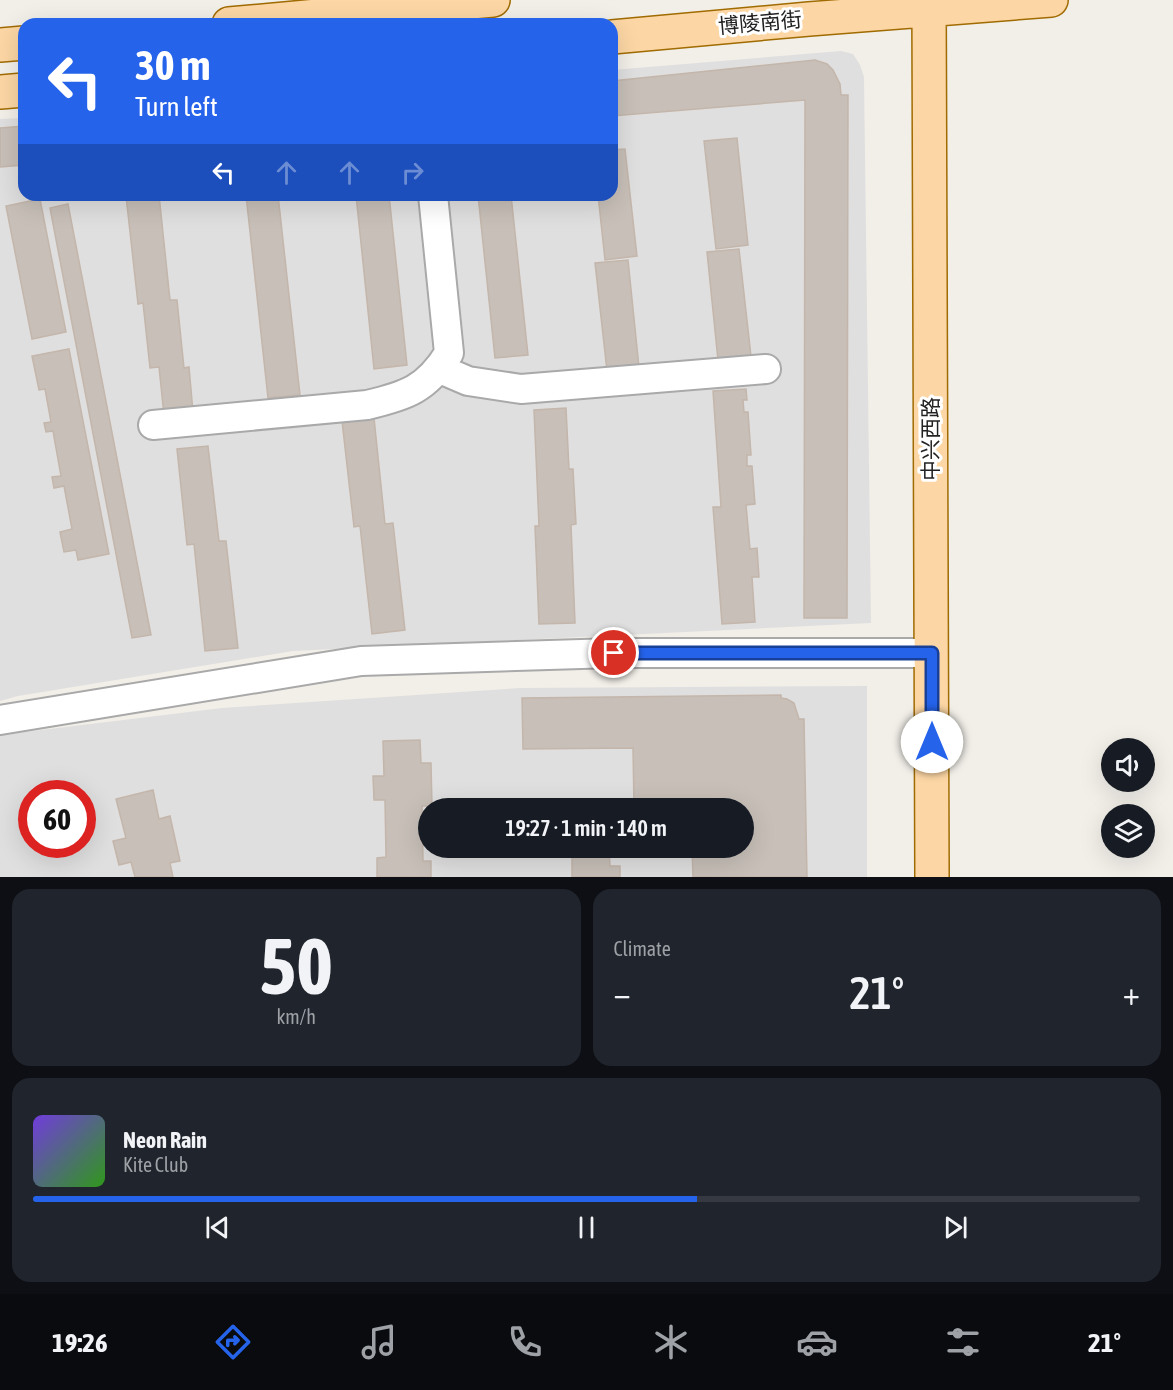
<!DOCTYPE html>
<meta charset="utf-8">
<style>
body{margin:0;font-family:"Asap Condensed","Noto Sans SC",sans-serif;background:#20242c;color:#f1f3f6;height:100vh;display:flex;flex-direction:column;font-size:22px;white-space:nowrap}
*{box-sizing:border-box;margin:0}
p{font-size:20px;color:#9ea1a6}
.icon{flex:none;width:33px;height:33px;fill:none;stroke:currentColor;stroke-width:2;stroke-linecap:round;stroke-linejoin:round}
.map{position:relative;height:877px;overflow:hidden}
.side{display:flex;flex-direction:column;gap:12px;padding:12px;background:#0d0f14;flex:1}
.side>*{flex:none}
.hud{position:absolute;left:18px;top:18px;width:600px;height:183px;border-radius:18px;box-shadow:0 6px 24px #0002;background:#2563eb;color:#fff;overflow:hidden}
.buttons{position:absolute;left:1101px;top:738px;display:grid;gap:12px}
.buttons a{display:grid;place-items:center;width:54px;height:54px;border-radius:50%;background:#171b24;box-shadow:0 6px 24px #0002;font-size:30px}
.speed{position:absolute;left:18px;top:780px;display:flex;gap:12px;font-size:30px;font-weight:700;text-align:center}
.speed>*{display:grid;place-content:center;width:78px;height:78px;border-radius:50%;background:#171b24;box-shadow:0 6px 24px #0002;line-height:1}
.speed .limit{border:9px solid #d22;background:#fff;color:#111}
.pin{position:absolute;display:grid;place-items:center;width:51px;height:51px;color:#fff;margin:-26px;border:3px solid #fff;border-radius:50%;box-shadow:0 2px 6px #0007}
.me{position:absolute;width:66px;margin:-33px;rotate:0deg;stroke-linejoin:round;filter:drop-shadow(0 0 4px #0008)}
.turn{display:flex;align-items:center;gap:21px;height:126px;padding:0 18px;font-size:27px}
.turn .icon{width:78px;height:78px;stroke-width:2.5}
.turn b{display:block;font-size:42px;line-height:51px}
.lanes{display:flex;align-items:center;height:57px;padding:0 18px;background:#0003;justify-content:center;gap:30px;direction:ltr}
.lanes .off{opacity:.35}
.big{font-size:45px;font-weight:600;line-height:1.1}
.side .tile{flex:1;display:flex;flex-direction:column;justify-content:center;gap:9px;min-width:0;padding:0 21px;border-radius:18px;background:#20242c}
.side .dial{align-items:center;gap:0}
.dial b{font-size:78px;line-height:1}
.song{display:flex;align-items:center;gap:18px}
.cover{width:72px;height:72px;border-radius:9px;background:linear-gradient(135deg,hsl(260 70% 55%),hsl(110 70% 35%))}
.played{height:6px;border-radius:3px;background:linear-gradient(90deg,#2563eb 60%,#363941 60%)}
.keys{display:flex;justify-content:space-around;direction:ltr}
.heat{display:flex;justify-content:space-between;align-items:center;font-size:33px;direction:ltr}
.side .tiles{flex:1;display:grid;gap:12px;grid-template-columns:1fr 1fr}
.tile:last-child{grid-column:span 2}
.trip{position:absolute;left:418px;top:798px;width:336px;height:60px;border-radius:30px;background:#171b24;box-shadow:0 6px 24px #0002;font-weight:600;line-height:60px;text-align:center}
.tabs{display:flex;height:96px;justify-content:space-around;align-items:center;background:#090b0e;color:#9ea1a6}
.tabs .icon{width:42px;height:42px}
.tabs .active{color:#2563eb}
.tabs b{font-size:27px;color:#f1f3f6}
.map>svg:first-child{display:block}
.residential{fill:#e0dfdf;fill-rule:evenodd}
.building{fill:#c7bfb8;stroke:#c4b6ab;stroke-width:1.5}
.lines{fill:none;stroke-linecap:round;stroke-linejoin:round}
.minor-casing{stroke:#a9a9a9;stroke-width:32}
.major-casing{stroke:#a06b00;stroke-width:36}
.minor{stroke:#fff;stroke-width:28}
.major{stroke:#fcd6a4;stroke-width:33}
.route-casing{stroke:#184099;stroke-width:15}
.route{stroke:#2563eb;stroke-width:10}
.labels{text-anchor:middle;stroke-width:6;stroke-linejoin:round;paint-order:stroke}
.street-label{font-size:21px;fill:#222;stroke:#fff}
</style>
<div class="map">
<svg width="1173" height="877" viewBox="0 0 1173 877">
<rect width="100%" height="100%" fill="#f2efe9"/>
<path class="residential" d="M 841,51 L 853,54 L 860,65 L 864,77 L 871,623 L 293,651 L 18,696 L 0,701 L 0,119 L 24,118 L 24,195 L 612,195 L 612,70 Z
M 867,686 L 867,877 L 0,877 L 0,735 L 222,708 L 520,688 ZM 32,794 L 82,794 L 82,844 L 32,844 ZM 429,808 L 744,808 L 744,848 L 429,848 Z"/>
<path class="building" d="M 815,60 L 827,64 L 833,70 L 840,84 L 841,95 L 848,95 L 847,618 L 804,618 L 805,100 L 612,116 L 612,81 Z
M 24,126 L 24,165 L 0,167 L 0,128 Z
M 737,138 L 748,245 L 716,249 L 704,141 Z
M 625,149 L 637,256 L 605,260 L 598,195 L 612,195 L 612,150 Z
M 159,195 L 170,300 L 177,300 L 184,368 L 189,367 L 193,412 L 164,415 L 159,367 L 150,368 L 143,303 L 138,304 L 126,196 Z
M 246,195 L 278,195 L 300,395 L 268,398 Z
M 356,195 L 389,195 L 407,365 L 374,369 Z
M 478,195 L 511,195 L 528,355 L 495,358 Z
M 40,199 L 66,332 L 32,339 L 6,206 Z
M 68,204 L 151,635 L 132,638 L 50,208 Z
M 739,249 L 751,356 L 718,360 L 707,252 Z
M 628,260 L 639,367 L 607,371 L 595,263 Z
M 69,349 L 109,554 L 78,560 L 76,550 L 64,552 L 60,532 L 72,529 L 64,486 L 54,488 L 52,477 L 61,476 L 53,431 L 46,432 L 44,423 L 51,422 L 45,389 L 39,390 L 32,356 Z
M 746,389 L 747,400 L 743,400 L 744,412 L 748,412 L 751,455 L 747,455 L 747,466 L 752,466 L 755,504 L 746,505 L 750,549 L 757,548 L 759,577 L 752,577 L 755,622 L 722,624 L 713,507 L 721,507 L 713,391 Z
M 566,408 L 569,469 L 573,469 L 576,524 L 571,525 L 575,623 L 539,624 L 535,526 L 539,526 L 534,410 Z
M 374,418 L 385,524 L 393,523 L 405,630 L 372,634 L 360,526 L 354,527 L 342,421 Z
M 208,446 L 219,541 L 226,541 L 238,648 L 205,651 L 194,544 L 187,545 L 177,449 Z
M 781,695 L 781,698 L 787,699 L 794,703 L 799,719 L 804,719 L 807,877 L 693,877 L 692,848 L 744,848 L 744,808 L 634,808 L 633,748 L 523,749 L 522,698 Z
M 420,740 L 421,763 L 431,763 L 432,806 L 422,806 L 423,861 L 431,861 L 431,877 L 377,877 L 377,858 L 386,857 L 385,800 L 374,800 L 373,776 L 384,776 L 383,741 Z
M 153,790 L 159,819 L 170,816 L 180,861 L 170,863 L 173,877 L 135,877 L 131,862 L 119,865 L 113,841 L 126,838 L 116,799 Z
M 572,848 L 609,848 L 610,866 L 620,866 L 620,877 L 572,877 Z"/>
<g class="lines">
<defs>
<path id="minor" d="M 440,369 L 468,381 L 521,389 L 766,369
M 153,425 L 367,405 C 406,396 427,389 449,353 L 433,195
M 0,720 L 361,661 L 614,653 L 931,653"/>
<path id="major" d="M 929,0 L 932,877
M 229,24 L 493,0
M 612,37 L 809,19 L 1051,0
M 0,45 L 24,43
M 0,92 L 24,90"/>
</defs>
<use href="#minor" class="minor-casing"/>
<use href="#major" class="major-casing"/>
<use href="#minor" class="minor"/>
<use href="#major" class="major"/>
</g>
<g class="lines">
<defs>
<path id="route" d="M 614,653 L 932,653 L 932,742"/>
</defs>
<use href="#route" class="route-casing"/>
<use href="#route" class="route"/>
</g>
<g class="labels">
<g class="street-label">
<text transform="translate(760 23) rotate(-5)" y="7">博陵南街</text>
<text transform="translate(931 439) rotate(-90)" y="7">中兴西路</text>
</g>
</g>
</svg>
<div class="buttons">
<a><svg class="icon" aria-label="sound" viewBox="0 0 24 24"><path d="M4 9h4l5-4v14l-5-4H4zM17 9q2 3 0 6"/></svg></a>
<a><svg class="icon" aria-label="layers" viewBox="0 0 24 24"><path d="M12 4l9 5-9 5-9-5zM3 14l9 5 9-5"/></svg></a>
</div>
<div class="speed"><div class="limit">60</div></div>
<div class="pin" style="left:614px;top:653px;background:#d93025"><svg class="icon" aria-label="arrive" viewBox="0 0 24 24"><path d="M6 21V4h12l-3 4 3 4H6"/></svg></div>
<svg class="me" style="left:932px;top:742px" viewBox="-20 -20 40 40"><circle r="19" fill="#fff"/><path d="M0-13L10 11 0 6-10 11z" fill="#2563eb"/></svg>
<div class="trip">19:27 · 1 min · 140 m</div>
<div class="hud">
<div class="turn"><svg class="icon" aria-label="left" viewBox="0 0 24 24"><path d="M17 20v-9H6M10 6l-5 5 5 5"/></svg><div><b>30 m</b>Turn left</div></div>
<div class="lanes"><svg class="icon" aria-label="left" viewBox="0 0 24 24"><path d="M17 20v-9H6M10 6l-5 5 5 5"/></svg><svg class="icon off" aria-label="ahead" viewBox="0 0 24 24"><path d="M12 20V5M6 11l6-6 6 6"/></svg><svg class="icon off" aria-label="ahead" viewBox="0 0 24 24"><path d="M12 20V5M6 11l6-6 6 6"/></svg><svg class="icon off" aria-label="right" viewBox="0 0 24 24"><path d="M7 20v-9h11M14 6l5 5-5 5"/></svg></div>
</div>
</div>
<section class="side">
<div class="tiles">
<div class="tile dial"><b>50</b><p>km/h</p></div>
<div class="tile"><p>Climate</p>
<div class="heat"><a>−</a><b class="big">21°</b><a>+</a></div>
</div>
<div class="tile">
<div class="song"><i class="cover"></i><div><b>Neon Rain</b><p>Kite Club</p></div></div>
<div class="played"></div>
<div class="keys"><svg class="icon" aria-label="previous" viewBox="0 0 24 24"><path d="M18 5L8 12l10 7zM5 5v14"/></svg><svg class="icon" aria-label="pause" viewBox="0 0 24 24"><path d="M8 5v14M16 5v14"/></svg><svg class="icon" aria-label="next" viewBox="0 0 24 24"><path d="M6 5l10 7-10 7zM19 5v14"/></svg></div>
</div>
</div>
</section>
<nav class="tabs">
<b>19:26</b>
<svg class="icon active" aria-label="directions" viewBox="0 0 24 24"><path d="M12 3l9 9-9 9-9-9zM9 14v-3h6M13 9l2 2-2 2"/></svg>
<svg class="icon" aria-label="music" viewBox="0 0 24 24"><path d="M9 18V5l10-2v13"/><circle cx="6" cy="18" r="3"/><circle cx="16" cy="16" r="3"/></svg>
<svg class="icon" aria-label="phone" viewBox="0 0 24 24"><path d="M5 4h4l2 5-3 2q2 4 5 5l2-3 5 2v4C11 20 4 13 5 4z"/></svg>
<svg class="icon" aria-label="climate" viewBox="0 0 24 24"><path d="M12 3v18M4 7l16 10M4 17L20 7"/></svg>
<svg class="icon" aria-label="car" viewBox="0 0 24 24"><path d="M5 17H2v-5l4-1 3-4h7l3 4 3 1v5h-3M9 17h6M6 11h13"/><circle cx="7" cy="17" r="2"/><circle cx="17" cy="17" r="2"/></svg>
<svg class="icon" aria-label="filters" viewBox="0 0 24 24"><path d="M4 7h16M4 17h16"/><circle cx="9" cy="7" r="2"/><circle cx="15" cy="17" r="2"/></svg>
<b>21°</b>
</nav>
